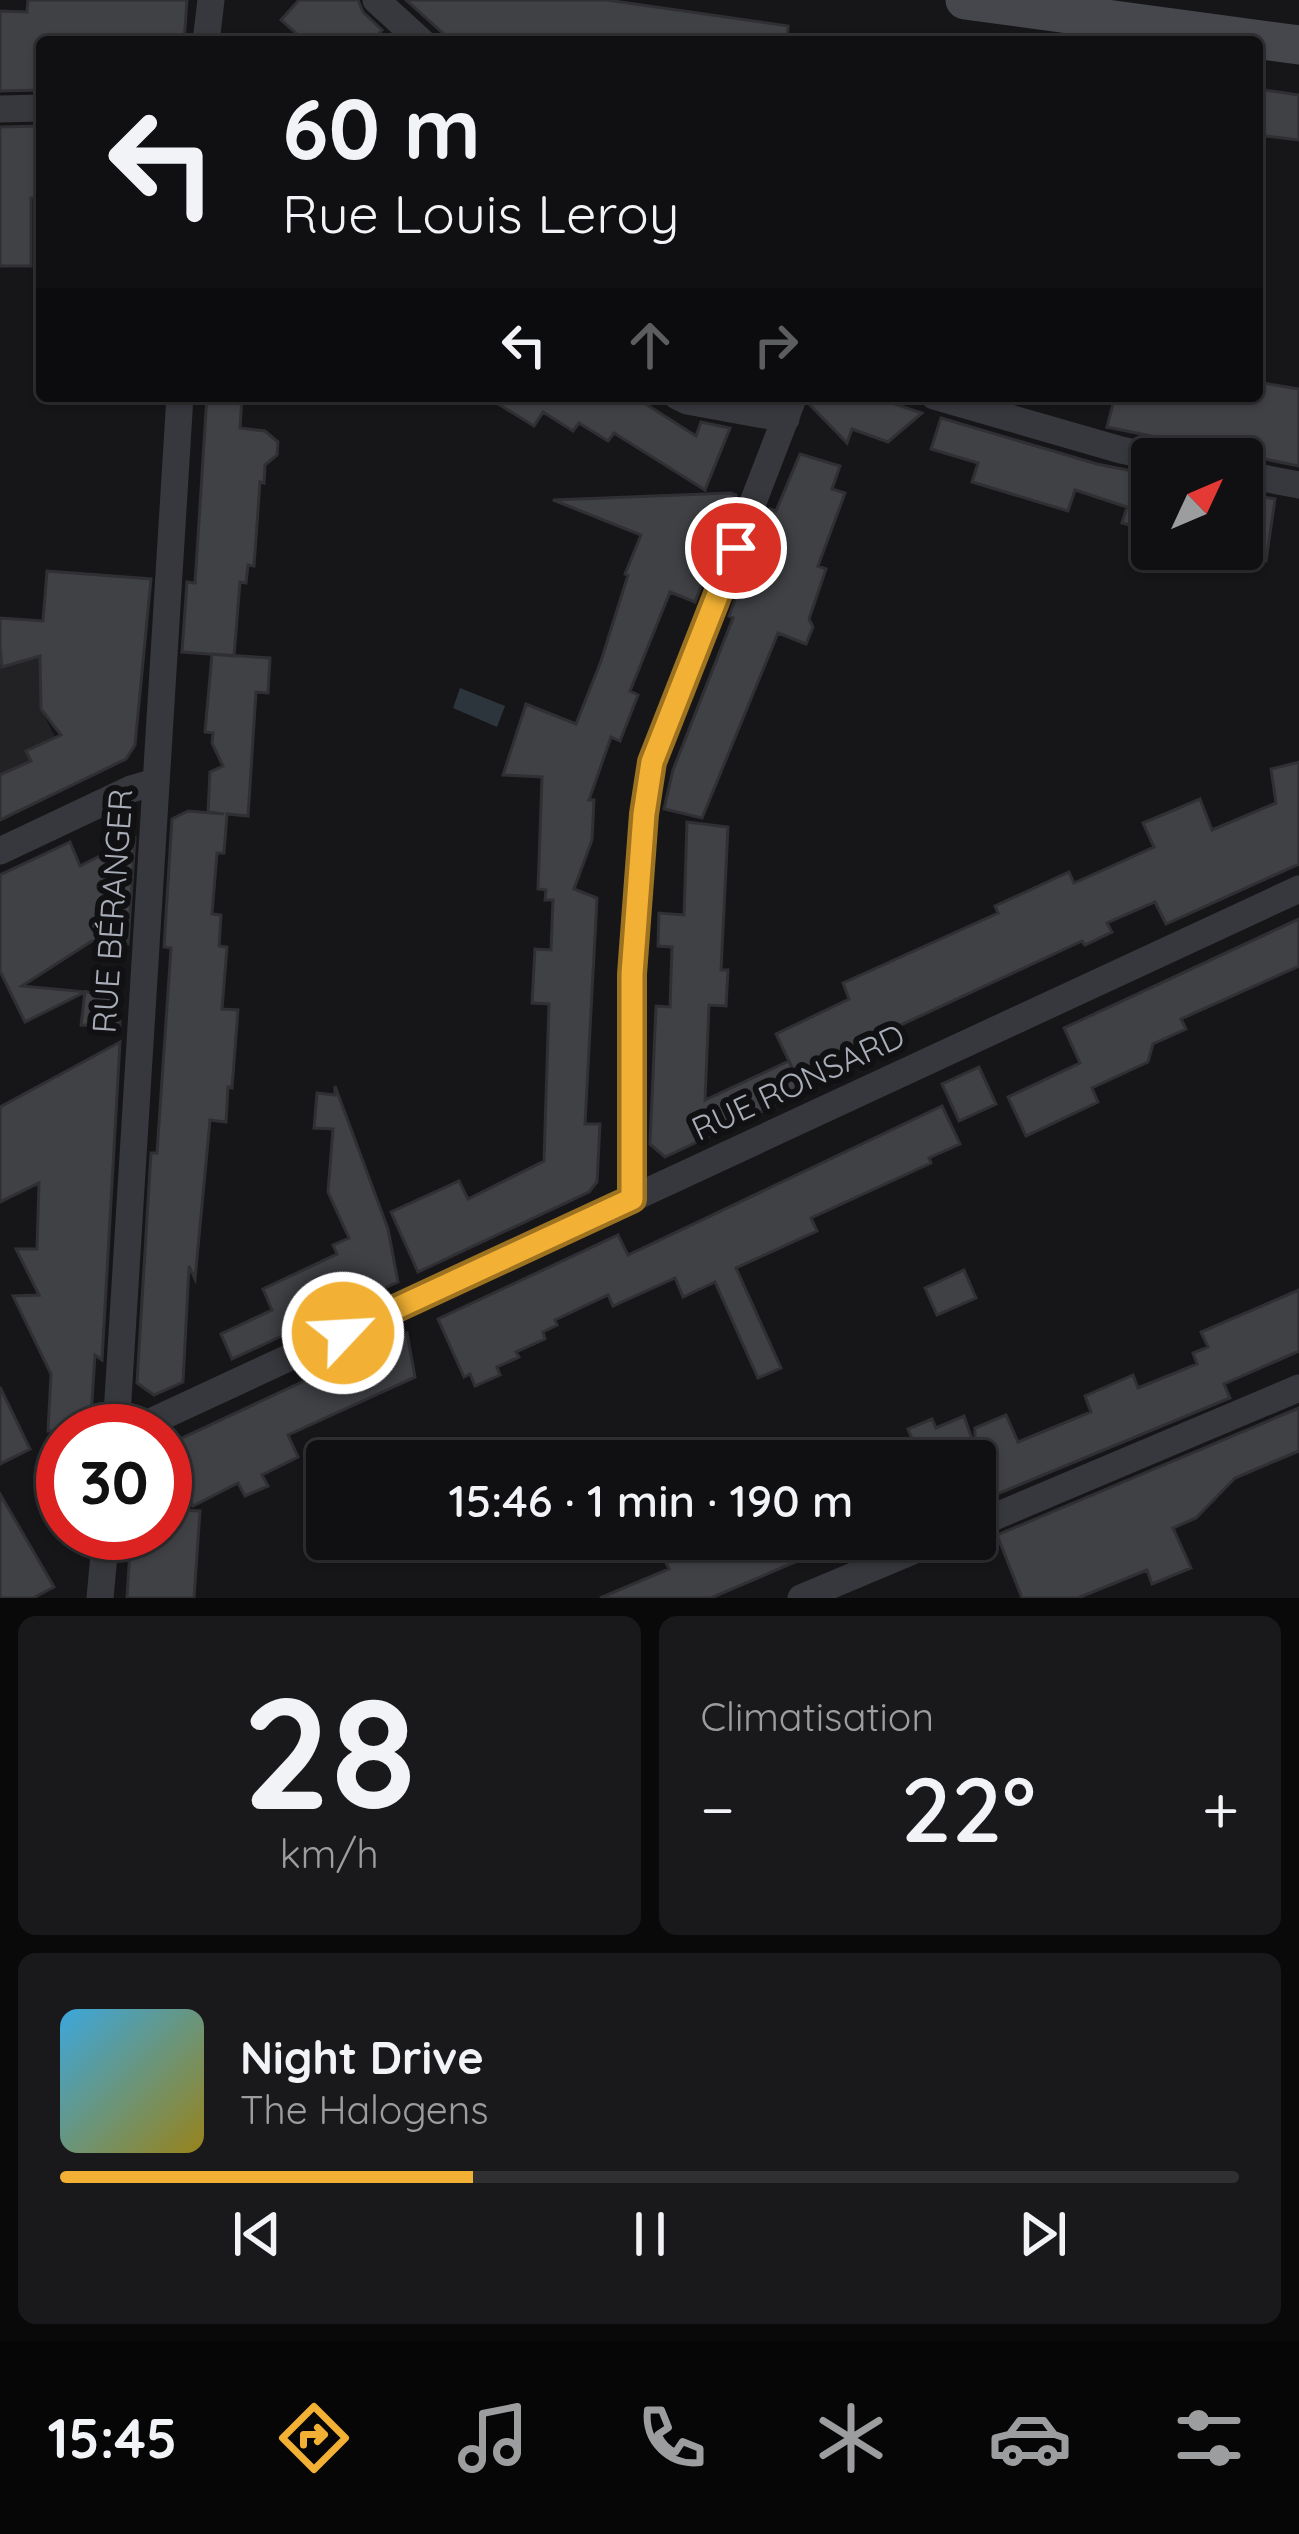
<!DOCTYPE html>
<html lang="fr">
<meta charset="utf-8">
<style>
body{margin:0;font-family:Quicksand,sans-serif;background:#19191b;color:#f1f3f6;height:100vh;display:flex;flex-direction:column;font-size:45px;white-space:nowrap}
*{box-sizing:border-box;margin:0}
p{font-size:39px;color:#9c9d9f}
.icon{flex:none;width:66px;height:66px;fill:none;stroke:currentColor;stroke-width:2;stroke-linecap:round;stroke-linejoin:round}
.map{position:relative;height:1598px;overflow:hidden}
.details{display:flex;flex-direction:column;gap:18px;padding:18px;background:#09090a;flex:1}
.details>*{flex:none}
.top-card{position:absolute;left:36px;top:36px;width:1227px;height:366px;border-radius:12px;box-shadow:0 3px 9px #0004,0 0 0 3px #303032;background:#101012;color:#f1f3f6;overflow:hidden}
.needle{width:78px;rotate:46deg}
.fabs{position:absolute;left:1131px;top:438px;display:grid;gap:24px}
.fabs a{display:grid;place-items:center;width:132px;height:132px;border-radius:12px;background:#101012;box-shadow:0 3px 9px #0004,0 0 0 3px #303032;font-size:60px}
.speed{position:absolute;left:36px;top:1404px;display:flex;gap:24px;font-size:60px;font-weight:700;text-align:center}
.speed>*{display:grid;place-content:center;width:156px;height:156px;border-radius:50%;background:#101012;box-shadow:0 3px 9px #0004,0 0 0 3px #303032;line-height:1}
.speed .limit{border:18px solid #d22;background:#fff;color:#111}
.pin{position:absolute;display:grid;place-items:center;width:102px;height:102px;color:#fff;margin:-51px;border:6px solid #fff;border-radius:50%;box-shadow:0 3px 12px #0007}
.me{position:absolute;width:132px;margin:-66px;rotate:65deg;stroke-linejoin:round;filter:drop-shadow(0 0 9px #0008)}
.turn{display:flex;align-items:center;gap:42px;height:252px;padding:0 48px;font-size:54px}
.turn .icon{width:156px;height:156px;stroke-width:2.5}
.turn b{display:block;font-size:84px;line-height:102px}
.lanes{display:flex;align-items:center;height:114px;padding:0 48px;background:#0003;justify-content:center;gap:60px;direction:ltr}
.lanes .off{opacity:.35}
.big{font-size:90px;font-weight:600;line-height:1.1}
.details .widget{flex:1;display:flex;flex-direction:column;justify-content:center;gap:18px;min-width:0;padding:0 42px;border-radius:18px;background:#19191b}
.details .dial{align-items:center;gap:0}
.dial b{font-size:156px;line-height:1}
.song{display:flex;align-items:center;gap:36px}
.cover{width:144px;height:144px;border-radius:18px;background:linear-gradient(135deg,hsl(200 70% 55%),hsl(50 70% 35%))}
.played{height:12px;border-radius:6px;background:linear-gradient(90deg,#f2b134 35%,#303032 35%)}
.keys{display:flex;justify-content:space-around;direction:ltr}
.heat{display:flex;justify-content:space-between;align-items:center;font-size:66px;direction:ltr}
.details .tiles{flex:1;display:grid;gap:18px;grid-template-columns:1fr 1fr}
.widget:last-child{grid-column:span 2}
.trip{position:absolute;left:306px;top:1440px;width:690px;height:120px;border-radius:12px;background:#101012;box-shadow:0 3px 9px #0004,0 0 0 3px #303032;font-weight:600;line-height:120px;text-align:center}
.menu{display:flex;height:192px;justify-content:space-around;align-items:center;background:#060607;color:#9c9d9f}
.menu .icon{width:84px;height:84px}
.menu .selected{color:#f2b134}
.menu b{font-size:54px;color:#f1f3f6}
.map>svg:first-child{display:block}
.built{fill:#222225}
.water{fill:#2c353c}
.building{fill:#404145;stroke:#303034;stroke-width:3}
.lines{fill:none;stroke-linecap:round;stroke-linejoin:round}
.minor{stroke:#37383d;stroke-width:27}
.secondary{stroke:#45474d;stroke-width:39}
.route-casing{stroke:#9d7322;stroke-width:30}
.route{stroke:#f2b134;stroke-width:21}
.labels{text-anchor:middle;stroke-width:12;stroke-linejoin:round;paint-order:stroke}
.street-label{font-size:33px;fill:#a8adb8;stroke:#111113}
</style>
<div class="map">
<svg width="1299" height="1598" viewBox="0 0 1299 1598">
<rect width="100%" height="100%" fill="#161618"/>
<path class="built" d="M 0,618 L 38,621 L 41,709 L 77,782 L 0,820 Z"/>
<path class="water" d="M 460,688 L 505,706 L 497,727 L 453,708 Z"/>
<path class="building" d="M 28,0 L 187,0 L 184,42 L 42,42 L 42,90 L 0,91 L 0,11 L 27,12 Z
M 299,0 L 358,0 L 363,12 L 382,30 L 372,42 L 306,42 L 281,20 Z
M 406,0 L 607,0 L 788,26 L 787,42 L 453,42 Z
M 1257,89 L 1299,95 L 1299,140 L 1257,135 Z
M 42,126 L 42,197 L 31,198 L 31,266 L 0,266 L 0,127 Z
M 1257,382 L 1299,389 L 1299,466 L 1107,427 L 1115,396 L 1257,396 Z
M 207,396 L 242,396 L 240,428 L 265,431 L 278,442 L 277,455 L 265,465 L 264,483 L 260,482 L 254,566 L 248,565 L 246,583 L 240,582 L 234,656 L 182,652 L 187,582 L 195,583 Z
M 485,396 L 633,396 L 696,436 L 701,422 L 730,428 L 705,490 L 614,433 L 608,441 L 579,423 L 573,431 L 543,412 L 534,426 Z
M 812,396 L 871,396 L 922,413 L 888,442 L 852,429 L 847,443 L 810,405 Z
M 941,418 L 1097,464 L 1152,475 L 1152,531 L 1122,523 L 1127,507 L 1075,490 L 1068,511 L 972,482 L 978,463 L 931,449 Z
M 800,454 L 840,466 L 832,489 L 845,493 L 818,566 L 826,569 L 809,619 L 813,627 L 806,644 L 778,633 L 702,818 L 664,809 L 673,770 L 733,618 L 729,616 L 770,509 L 776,511 Z
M 730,493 L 736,495 L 695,602 L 670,592 L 630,691 L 638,695 L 620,741 L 611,737 L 589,800 L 594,800 L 592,840 L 574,889 L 597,898 L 585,1124 L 600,1124 L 597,1182 L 589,1192 L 418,1272 L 391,1212 L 459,1181 L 468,1199 L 544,1161 L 549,1004 L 532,1003 L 535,949 L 551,950 L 553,900 L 545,900 L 546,890 L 538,889 L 542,777 L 503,775 L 526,704 L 576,724 L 601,661 L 628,575 L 625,574 L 641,535 L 553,500 Z
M 1244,493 L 1275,499 L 1266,561 L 1242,556 Z
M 47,571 L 151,579 L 135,745 L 126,759 L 0,820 L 0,775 L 31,761 L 26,751 L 61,735 L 41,709 L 40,656 L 2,667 L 0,648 L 0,618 L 43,621 Z
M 212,654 L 270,658 L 268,693 L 256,692 L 248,816 L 227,814 L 224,853 L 217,853 L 212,914 L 221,915 L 219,946 L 227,947 L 222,1009 L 238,1010 L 232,1088 L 228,1087 L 226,1122 L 210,1120 L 195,1279 L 189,1266 L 183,1382 L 154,1395 L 137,1383 L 151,1153 L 157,1153 L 171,948 L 164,947 L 172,819 L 188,811 L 224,814 L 208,812 L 210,772 L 223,766 L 212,743 L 213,733 L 205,732 Z
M 1299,762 L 1299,864 L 1166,924 L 1155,902 L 1107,923 L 1112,932 L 1085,945 L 1082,941 L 795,1074 L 776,1034 L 849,999 L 843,983 L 998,913 L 995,906 L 1069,872 L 1074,883 L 1154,847 L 1143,823 L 1200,799 L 1212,830 L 1276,803 L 1271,769 Z
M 687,822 L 728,827 L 721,970 L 728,970 L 726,1006 L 709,1005 L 705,1100 L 789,1061 L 803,1092 L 665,1157 L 650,1144 L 656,1006 L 670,1007 L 672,947 L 658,946 L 659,913 L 684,915 Z
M 135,838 L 128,944 L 92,941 L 22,986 L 119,995 L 120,1027 L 81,1025 L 85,992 L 25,1022 L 0,971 L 0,875 L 70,842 L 80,866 Z
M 1299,919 L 1299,966 L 1181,1019 L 1186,1029 L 1153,1044 L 1148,1062 L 1092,1088 L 1098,1102 L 1026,1136 L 1008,1097 L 1080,1063 L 1064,1028 Z
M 120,1042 L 102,1360 L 95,1355 L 90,1431 L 48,1431 L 51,1374 L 13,1296 L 39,1295 L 16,1249 L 37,1249 L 39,1183 L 0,1202 L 0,1107 Z
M 979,1067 L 996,1104 L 959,1121 L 942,1084 Z
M 335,1086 L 388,1229 L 398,1282 L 232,1359 L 221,1334 L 272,1310 L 263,1289 L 337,1254 L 333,1245 L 349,1238 L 328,1192 L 333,1129 L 314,1128 L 317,1093 L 335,1095 Z
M 942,1106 L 960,1144 L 929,1158 L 931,1163 L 811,1218 L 817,1231 L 736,1268 L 781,1368 L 758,1378 L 715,1282 L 683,1297 L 675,1278 L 613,1306 L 608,1295 L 555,1320 L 557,1325 L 543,1332 L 545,1339 L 516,1352 L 519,1357 L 497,1367 L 500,1375 L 475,1386 L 470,1374 L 464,1377 L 438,1319 L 618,1235 L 628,1255 Z
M 964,1270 L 976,1298 L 937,1315 L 925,1288 Z
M 1299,1290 L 1299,1351 L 1224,1384 L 1230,1398 L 975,1503 L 975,1428 L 1006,1415 L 1018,1442 L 1091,1412 L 1085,1396 L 1133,1375 L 1138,1388 L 1197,1364 L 1193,1353 L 1208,1347 L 1201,1332 Z
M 407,1333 L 415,1377 L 288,1435 L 298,1457 L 262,1475 L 268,1486 L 245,1496 L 238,1483 L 193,1506 L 165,1446 Z
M 0,1387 L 30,1449 L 0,1464 Z
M 1299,1408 L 1299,1451 L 1235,1478 L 1196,1518 L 1173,1528 L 1191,1568 L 1152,1584 L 1147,1570 L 1078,1598 L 1022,1598 L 997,1535 Z
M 964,1416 L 974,1445 L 940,1461 L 921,1461 L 908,1429 L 932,1419 L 936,1428 Z
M 0,1494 L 54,1587 L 33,1598 L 0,1598 Z
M 165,1509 L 200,1511 L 194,1598 L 127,1598 L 131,1533 L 165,1533 Z
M 696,1539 L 849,1539 L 711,1598 L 600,1598 L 669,1569 L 666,1563 L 677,1558 L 673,1548 Z"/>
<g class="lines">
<path class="minor" d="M 376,0 L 422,42
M 206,42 L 211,0
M 0,109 L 42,108
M 677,396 L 687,401 L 786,419
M 934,396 L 1121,450 L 1165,459
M 1242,474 L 1299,485
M 0,851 L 131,789 L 155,782
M 632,1200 L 632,974 L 644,814 L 653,762 L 794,396
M 116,1431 L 180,396
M 131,1431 L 1299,889
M 975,1525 L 1299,1388
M 100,1598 L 106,1533
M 801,1598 L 941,1539"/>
<path class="secondary" d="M 965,0 L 1299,45"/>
</g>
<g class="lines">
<defs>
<path id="route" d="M 343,1333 L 632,1199 L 632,974 L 644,814 L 652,762 L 736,548"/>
</defs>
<use href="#route" class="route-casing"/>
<use href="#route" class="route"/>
</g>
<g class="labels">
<g class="street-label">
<text transform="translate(112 911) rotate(-86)" y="12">RUE BÉRANGER</text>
<text transform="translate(798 1082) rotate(-25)" y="12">RUE RONSARD</text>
</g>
</g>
</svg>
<div class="fabs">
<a><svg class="needle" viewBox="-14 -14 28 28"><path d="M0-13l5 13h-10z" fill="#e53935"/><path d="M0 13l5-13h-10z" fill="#9c9d9f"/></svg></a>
</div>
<div class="speed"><div class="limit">30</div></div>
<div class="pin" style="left:736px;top:548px;background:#d93025"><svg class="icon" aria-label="arrive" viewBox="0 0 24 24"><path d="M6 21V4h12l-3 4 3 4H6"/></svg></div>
<svg class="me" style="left:343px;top:1333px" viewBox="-20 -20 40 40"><circle r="17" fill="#f2b134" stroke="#fff" stroke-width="3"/><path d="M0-11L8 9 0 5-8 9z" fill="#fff"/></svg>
<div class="trip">15:46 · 1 min · 190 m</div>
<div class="top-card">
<div class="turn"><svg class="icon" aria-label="left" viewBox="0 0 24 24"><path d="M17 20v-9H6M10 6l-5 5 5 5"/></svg><div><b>60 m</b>Rue Louis Leroy</div></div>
<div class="lanes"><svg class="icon" aria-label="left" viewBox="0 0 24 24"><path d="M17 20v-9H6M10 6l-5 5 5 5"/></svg><svg class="icon off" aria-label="ahead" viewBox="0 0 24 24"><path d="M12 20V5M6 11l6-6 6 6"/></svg><svg class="icon off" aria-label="right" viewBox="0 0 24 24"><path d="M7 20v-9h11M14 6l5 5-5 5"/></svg></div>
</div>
</div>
<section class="details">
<div class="tiles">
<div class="widget dial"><b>28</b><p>km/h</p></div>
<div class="widget"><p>Climatisation</p>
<div class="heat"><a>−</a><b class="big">22°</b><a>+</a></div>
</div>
<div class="widget">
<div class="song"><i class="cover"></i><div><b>Night Drive</b><p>The Halogens</p></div></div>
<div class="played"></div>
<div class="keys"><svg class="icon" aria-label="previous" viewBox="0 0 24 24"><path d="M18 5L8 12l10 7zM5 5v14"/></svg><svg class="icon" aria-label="pause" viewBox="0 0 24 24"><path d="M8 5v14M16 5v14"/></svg><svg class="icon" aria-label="next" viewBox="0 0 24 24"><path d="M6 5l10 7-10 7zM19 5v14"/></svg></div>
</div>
</div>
</section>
<nav class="menu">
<b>15:45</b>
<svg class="icon selected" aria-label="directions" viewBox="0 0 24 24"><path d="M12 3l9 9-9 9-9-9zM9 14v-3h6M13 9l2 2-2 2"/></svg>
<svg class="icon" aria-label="music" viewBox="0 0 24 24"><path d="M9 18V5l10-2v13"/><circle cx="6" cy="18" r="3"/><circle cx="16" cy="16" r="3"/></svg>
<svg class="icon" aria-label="phone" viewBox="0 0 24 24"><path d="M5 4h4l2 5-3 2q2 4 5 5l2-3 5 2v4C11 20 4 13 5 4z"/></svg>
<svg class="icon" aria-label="climate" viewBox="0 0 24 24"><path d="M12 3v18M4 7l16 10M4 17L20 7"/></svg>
<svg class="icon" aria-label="car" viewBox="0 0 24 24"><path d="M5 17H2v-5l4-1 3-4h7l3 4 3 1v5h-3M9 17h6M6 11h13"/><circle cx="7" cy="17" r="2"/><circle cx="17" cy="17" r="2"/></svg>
<svg class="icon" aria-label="filters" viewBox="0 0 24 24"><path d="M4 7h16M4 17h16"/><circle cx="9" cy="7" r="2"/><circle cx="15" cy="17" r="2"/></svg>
</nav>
